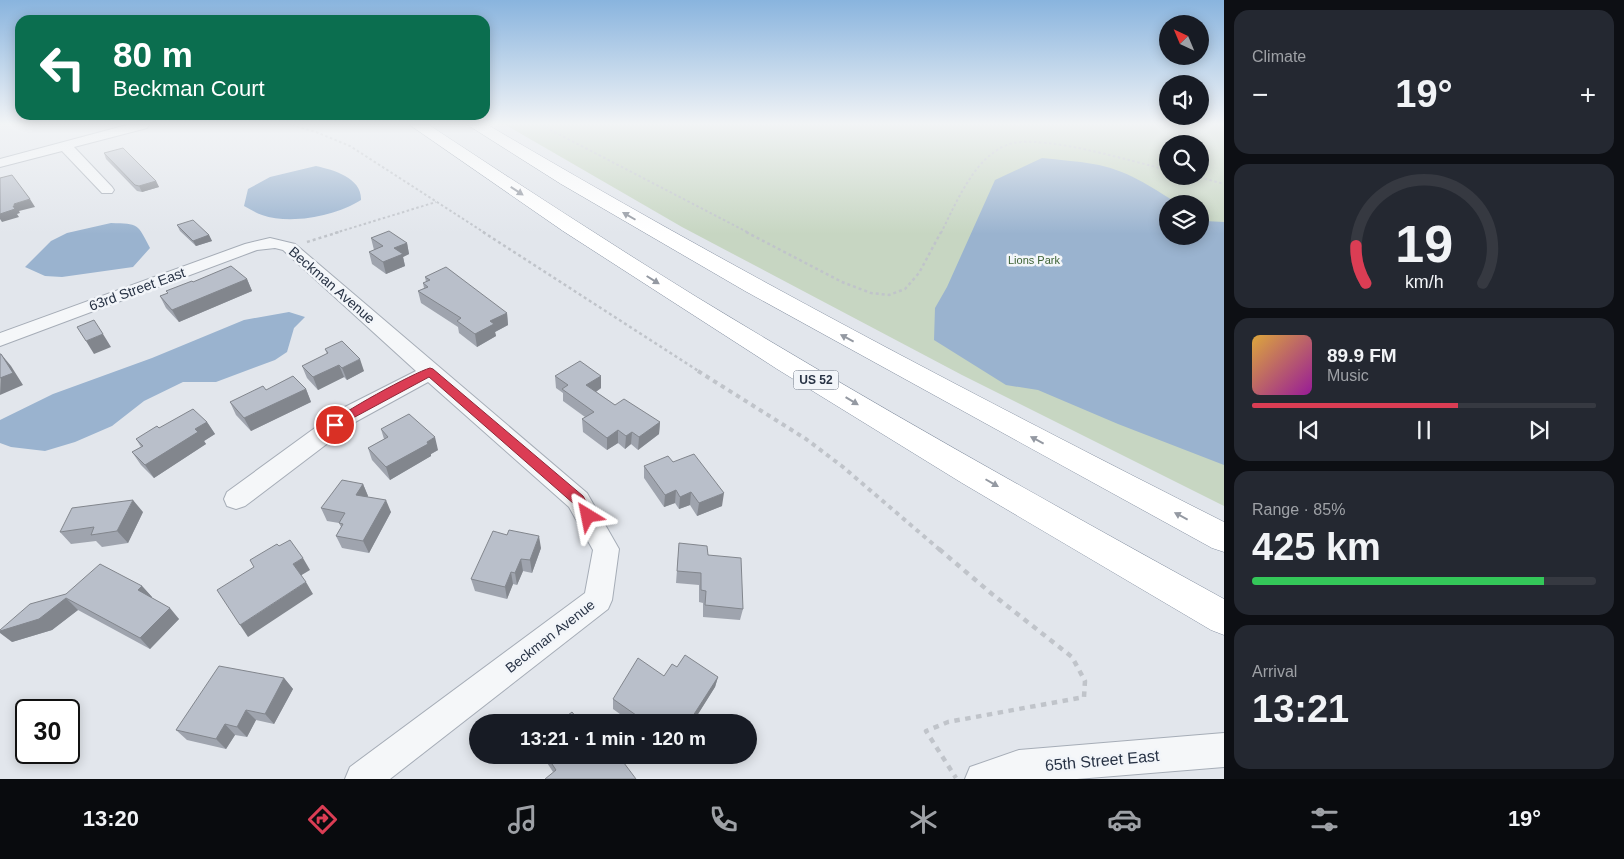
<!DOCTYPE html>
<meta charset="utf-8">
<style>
body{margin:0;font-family:Helvetica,sans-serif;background:#242831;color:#f1f3f6;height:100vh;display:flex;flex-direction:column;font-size:19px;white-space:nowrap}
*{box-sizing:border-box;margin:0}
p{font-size:16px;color:#9ea1a6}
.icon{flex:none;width:28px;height:28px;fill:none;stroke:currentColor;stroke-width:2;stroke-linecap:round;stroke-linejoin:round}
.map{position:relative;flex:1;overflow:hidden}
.panel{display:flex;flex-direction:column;gap:10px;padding:10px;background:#0d0f14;width:400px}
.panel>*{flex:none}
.banner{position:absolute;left:15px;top:15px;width:475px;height:105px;border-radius:15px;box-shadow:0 2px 12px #0003;background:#0b6e4f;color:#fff;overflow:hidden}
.needle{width:32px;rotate:316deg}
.buttons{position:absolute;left:1159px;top:15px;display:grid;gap:10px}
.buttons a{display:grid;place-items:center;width:50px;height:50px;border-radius:50%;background:#171b24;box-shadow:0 2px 12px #0003;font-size:25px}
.speed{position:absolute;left:15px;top:699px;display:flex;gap:10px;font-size:25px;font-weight:700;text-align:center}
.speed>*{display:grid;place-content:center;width:65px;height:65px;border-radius:50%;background:#171b24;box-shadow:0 2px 12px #0003;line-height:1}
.speed .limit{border:2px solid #111;border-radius:8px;background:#fff;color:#111}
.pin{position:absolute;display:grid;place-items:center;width:42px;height:42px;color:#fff;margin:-21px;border:2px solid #fff;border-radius:50%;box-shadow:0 1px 5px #0007}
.me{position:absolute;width:55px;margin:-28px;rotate:325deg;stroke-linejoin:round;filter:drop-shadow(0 0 4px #0008)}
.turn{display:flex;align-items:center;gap:18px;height:105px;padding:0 15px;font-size:22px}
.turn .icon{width:65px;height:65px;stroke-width:2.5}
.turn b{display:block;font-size:35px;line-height:42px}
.big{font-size:38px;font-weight:800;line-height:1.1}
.panel .card{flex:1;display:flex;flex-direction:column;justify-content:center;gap:8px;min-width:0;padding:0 18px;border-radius:15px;background:#242831}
.panel .dial{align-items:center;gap:0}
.dial svg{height:130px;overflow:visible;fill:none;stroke:#363941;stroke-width:7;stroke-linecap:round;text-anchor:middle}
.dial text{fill:#f1f3f6;stroke:none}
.song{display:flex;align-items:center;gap:15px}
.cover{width:60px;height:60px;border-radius:8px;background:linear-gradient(135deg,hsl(40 70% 55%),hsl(300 70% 35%))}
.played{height:5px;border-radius:2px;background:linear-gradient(90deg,#db3d54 60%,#363941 60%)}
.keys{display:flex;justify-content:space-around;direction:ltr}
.heat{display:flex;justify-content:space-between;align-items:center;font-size:28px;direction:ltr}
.charge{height:8px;border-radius:4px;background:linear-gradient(90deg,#34c759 85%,#363941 0)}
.trip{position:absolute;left:469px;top:714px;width:288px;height:50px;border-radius:25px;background:#171b24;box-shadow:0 2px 12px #0003;font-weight:800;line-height:50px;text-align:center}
.tab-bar{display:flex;height:80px;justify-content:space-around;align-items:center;background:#090b0e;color:#9ea1a6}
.tab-bar .icon{width:35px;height:35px}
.tab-bar .selected{color:#db3d54}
.tab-bar b{font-size:22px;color:#f1f3f6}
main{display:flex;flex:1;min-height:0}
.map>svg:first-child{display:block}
.green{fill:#c7d6c2;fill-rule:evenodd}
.water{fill:#9ab3cf}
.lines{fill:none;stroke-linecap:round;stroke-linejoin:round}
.minor-casing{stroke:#a6adb7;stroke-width:2}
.highway-casing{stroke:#8893a4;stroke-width:1}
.path-far3{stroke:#c0c4ca;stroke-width:2;stroke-dasharray:2.5 2.5;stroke-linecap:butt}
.path-far2{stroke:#c0c4ca;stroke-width:2.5;stroke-dasharray:3 3;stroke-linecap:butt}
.path-far1{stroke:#c0c4ca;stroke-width:4;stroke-dasharray:4.5 4.5;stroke-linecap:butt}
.path{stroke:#c0c4ca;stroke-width:4.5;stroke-dasharray:5.5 5.5;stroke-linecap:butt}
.minor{fill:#f5f7f9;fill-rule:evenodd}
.highway{fill:#fff;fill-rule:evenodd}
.wall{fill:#9fa4ae}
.shaded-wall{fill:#82868d}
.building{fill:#b9bfca;stroke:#82868d}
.oneway{fill:#9499a2}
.route{fill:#db3d54;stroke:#8e2837}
.labels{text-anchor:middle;stroke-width:5;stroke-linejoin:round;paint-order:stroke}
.far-park-label{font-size:11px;fill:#3d6234;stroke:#f2f5f9}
.shield{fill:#f2f5f9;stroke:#656d7b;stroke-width:1}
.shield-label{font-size:12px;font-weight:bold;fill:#283345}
.street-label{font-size:14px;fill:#283345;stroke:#f2f5f9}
.near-street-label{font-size:16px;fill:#283345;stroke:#f2f5f9}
</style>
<main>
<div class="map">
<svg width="1224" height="779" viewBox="0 0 1224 779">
<rect width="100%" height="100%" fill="#e2e6ec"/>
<path class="green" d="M 506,125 L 1224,125 L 1224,506 L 962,375 L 682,227 ZM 1168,144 L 1200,144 L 1200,176 L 1168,176 ZM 1168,204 L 1200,204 L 1200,236 L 1168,236 Z"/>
<path class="water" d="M 1042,158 C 1059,160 1077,161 1093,164 C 1125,169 1152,187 1178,204 L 1168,204 L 1168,236 L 1200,236 L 1200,218 L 1205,221 L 1224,222 L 1224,465 L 1118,424 L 1038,390 L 1006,385 L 934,340 L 935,308 L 947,287 L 995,180 Z
M 316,166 C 334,170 362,178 361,200 C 336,216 291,225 262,215 C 256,213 250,209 244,206 L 248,189 L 270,177 Z
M 111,223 C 139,224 137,223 150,248 L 133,267 L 62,277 L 45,276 L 25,267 L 51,241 L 67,233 Z
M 289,312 L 305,317 L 294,328 L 287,352 L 275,360 L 216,382 L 183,382 L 144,401 L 112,426 L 75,442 L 45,451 L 11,447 L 0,443 L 0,420 L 53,394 L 152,358 L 244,320 Z"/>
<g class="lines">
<defs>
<path id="minor" d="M 127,125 L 149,125 L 147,128 L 74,147 L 112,187 L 114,190 L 112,193 L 102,193 L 62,151 L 0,167 L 0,159 Z
M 270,238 L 295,244 L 587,493 L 619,549 L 612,600 L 608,609 L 390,779 L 345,779 L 350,767 L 585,593 L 593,550 L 569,507 L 428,382 L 357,421 L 245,506 L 236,509 L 227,506 L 224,499 L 227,492 L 341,409 L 416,371 L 283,250 L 275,248 L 257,250 L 0,346 L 0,333 L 245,244 Z
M 1224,733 L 1224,767 L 1077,779 L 965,779 L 970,767 L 1019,750 Z"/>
<path id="highway" d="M 410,125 L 429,125 C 517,183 606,241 695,296 C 869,402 1046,501 1224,599 L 1224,635 L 1211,630 L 962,483 L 777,369 L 563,231 Z
M 468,125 L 488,125 C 728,267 975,396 1224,522 L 1224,552 L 1212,548 L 745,291 L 561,184 Z"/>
</defs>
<use href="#minor" class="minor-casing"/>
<use href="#highway" class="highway-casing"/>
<path class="path-far3" d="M 292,125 L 316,132 L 350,146 L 485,233
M 541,125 L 749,233
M 1195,176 L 1224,184
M 335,233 L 436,202
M 941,233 C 953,209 970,169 993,153 C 998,149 1007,144 1013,143 C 1050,136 1130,161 1168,170"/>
<path class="path-far2" d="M 483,232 L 700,372
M 746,232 L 842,282 L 871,293 L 889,295 L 905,289 L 919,273 L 941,232
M 307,242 L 339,232"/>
<path class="path-far1" d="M 698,371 L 806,439 L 843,467 L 940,550"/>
<path class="path" d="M 939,549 L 992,594 L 1072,657 L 1085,681 L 1084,697 L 948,722 L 926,731 L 956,778"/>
<use href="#minor" class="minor"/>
<use href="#highway" class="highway"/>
</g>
<path class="wall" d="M 104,153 L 156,181 L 159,187 L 142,192 L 137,191 L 106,159 Z
M 177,225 L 209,235 L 212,241 L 196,246 L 180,231 Z
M 371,238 L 407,243 L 409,254 L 403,257 L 405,266 L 386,274 L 372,264 L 369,252 L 374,250 Z
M 425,277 L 507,313 L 508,325 L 495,332 L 496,336 L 477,347 L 459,333 L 458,327 L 421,303 L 418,291 L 424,288 L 423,283 L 426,282 Z
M 247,279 L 252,291 L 179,322 L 166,308 L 160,296 L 168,293 L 166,291 L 193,282 Z
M 325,349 L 364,371 L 347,380 L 344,377 L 318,390 L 307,378 L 302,366 L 327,354 Z
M 555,376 L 601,376 L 601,388 L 596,392 L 615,405 L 660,422 L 659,434 L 638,450 L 631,444 L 625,449 L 618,443 L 607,450 L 583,432 L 582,419 L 585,417 L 563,401 L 563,393 L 556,388 Z
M 306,389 L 311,402 L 251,431 L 236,415 L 230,402 L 266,390 Z
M 207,422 L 215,434 L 204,441 L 206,444 L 154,478 L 141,465 L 132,452 L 141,447 L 136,439 Z
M 381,429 L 438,450 L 431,454 L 431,456 L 390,480 L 372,460 L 368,448 L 384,439 Z
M 673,462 L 722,506 L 697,516 L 690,505 L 679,509 L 675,503 L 664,507 L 644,478 L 644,466 Z
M 363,484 L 368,496 L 367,497 L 391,512 L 369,553 L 342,548 L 336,536 L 341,527 L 339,523 L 327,521 L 321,508 Z
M 143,512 L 128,543 L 102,547 L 96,541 L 71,544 L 60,532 Z
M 679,543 L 708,555 L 743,609 L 740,620 L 703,617 L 703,603 L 699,602 L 699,585 L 676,583 Z
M 541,548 L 532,573 L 523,571 L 517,585 L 513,584 L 507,599 L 475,591 L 471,579 Z
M 142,586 L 152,597 L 152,598 L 179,619 L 150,649 L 78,610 L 52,630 L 12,642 L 30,604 Z
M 677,667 L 718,677 L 715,687 L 693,722 L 631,722 L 613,709 L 613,699 L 664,676 Z
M 284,678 L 293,689 L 274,724 L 256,720 L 247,737 L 235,735 L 226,749 L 187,740 L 176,730 Z
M 542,755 L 618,755 L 553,772 Z
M 661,755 L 673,755 L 669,761 Z"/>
<path class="shaded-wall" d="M 156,181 L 159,187 L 142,192 L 139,186 Z
M 30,199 L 35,207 L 19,211 L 20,213 L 17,214 L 19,217 L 2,222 L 0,219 L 0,214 L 13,206 L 14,204 Z
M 209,235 L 212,241 L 196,246 L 193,241 Z
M 407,243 L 409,254 L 403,257 L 405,266 L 386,274 L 383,262 L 394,248 Z
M 247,279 L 252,291 L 179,322 L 172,310 Z
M 507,313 L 508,325 L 495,332 L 496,336 L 477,347 L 475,334 L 490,321 Z
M 103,334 L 111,347 L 94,354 L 86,341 Z
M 1,354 L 11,366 L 23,385 L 0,395 Z
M 360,359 L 364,371 L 347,380 L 342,368 Z
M 339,365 L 344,377 L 318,390 L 313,377 Z
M 601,376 L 601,388 L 587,398 L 586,385 Z
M 306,389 L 311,402 L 251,431 L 244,418 Z
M 207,422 L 215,434 L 204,441 L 206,444 L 154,478 L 145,465 L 195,429 Z
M 660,422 L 659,434 L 638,450 L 639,437 Z
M 618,430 L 618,443 L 607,450 L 607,438 Z
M 632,432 L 631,444 L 625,449 L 626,436 Z
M 435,437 L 438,450 L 431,454 L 431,456 L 390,480 L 386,467 Z
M 363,484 L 368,496 L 361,507 L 356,495 Z
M 676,490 L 675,503 L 664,507 L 665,495 Z
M 691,492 L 690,505 L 679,509 L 680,497 Z
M 724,493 L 722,506 L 697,516 L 699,503 Z
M 133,500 L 143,512 L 128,543 L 117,531 Z
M 386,500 L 391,512 L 369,553 L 363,541 Z
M 539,536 L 541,548 L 532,573 L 530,560 Z
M 303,558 L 310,570 L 300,576 L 293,564 Z
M 521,559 L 523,571 L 517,585 L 515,573 Z
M 511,572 L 513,584 L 507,599 L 505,587 Z
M 306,582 L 313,594 L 248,637 L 240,625 Z
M 142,586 L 152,597 L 148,601 L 138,590 Z
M 66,598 L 78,610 L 52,630 L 12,642 L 0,633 L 0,631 Z
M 170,608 L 179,619 L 150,649 L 140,638 Z
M 718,677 L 715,687 L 693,722 L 689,722 Z
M 284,678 L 293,689 L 274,724 L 265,714 Z
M 246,710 L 256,720 L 247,737 L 237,727 Z
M 225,724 L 235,735 L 226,749 L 216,739 Z
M 670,755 L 673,755 L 669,761 Z"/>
<path class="building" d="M 123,148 L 156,181 L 139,186 L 135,185 L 104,153 Z
M 12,175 L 30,199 L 14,204 L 15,206 L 13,206 L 15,209 L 0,214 L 0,178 Z
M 193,220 L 209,235 L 193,241 L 177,225 Z
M 389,231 L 407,243 L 394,248 L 403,254 L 383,262 L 369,252 L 383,246 L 371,238 Z
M 231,266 L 247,279 L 172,310 L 160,296 L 168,293 L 166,291 L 192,281 L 193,282 Z
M 446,267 L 507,313 L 490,321 L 494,324 L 475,334 L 457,321 L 461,318 L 418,291 L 428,287 L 423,283 L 430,280 L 425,277 Z
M 94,320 L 103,334 L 86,341 L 77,327 Z
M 342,341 L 360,359 L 342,368 L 339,365 L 313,377 L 302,366 L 328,353 L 325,349 Z
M 0,354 L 1,354 L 13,373 L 0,378 Z
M 580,361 L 601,376 L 586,385 L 615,405 L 624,399 L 660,422 L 639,437 L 632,432 L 626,436 L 618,430 L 607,438 L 582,419 L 594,412 L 562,389 L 568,385 L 555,376 Z
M 293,376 L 306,389 L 244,418 L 230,402 L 263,386 L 266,390 Z
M 193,409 L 207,422 L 195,429 L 198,432 L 145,465 L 132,452 L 143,446 L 136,439 L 157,426 L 159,428 Z
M 409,414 L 435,437 L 427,442 L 428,444 L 386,467 L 368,448 L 388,437 L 381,429 Z
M 694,454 L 724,493 L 699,503 L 691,492 L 680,497 L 676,490 L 665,495 L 644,466 L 668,456 L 673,462 Z
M 342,480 L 363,484 L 356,495 L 386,500 L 363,541 L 336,536 L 343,524 L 339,523 L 345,513 L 321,508 Z
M 133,500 L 117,531 L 91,535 L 94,527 L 60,532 L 72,508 Z
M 509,530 L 539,536 L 530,560 L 521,559 L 515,573 L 511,572 L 505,587 L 471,579 L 493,531 L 507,535 Z
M 290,540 L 303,558 L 293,564 L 306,582 L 240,625 L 217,590 L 254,567 L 250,560 L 277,544 L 279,546 Z
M 679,543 L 707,546 L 708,555 L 741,558 L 743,609 L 705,605 L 706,591 L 701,590 L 701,573 L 677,571 Z
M 100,564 L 142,586 L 138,590 L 170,608 L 140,638 L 66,598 L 39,619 L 0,631 L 0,630 L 30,604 L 66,594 Z
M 685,655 L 718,677 L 689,722 L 646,722 L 613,699 L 638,658 L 664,676 L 672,664 L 677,667 Z
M 219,666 L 284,678 L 265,714 L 246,710 L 237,727 L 225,724 L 216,739 L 176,730 Z
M 572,712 L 580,722 L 559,722 Z
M 546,755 L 618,755 L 636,779 L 545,779 L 556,770 Z"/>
<defs><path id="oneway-solid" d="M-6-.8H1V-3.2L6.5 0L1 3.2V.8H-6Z" transform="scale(1.25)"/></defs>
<g class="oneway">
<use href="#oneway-solid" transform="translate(517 191) rotate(33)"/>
<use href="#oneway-solid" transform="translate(629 216) rotate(-150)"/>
<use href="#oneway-solid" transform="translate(653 280) rotate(32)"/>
<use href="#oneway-solid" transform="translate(847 338) rotate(-152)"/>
<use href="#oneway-solid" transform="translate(852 401) rotate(31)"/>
<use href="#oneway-solid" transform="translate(1037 440) rotate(-152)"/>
<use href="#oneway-solid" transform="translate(992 483) rotate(30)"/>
<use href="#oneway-solid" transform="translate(1181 516) rotate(-152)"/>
</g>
<linearGradient id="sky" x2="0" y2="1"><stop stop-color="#89b4de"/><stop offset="0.53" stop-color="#f2f4f6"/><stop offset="1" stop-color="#f2f4f6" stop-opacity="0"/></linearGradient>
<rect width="1224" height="234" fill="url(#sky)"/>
<path class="route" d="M 430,368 L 433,369 L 583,496 L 595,516 L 593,520 L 588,522 L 583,520 L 574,504 L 429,377 L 353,418 L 339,428 L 331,428 L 329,425 C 336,415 415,372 430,368 Z"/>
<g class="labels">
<g class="far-park-label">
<text x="1034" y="264">Lions Park</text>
</g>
<rect class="shield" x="793.5" y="370.5" width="45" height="19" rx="4"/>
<g class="shield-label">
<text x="816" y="384">US 52</text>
</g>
<g class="street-label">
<text transform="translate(332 285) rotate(41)" y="5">Beckman Avenue</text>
<text transform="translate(137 289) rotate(-20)" y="5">63rd Street East</text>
<text transform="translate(550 636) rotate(-38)" y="5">Beckman Avenue</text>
</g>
<g class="near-street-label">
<text transform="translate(1102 760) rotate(-5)" y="6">65th Street East</text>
</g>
</g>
</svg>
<div class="buttons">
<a><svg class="needle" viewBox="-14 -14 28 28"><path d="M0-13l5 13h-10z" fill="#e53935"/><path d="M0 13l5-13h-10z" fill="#9ea1a6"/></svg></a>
<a><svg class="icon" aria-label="sound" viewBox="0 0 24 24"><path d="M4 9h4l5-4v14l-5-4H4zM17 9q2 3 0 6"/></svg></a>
<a><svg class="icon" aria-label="search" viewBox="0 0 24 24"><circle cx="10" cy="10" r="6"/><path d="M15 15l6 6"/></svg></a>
<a><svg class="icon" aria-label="layers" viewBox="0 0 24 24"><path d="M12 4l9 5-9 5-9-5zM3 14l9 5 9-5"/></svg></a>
</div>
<div class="speed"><div class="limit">30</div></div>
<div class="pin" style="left:335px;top:425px;background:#d93025"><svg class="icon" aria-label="arrive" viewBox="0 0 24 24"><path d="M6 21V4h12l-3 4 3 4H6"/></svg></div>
<svg class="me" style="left:588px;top:516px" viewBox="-20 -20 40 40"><path d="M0-17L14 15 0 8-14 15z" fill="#db3d54" stroke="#fff" stroke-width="4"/></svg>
<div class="trip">13:21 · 1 min · 120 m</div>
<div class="banner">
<div class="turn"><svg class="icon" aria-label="left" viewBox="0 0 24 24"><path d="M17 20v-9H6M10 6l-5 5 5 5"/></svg><div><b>80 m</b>Beckman Court</div></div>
</div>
</div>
<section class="panel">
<div class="card"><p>Climate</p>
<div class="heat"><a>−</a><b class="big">19°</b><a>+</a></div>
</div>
<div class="card dial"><svg viewBox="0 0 100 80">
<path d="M14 69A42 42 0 1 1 86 69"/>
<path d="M14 69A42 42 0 0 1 8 46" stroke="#db3d54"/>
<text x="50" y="56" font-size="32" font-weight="700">19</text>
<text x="50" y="72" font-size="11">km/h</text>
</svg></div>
<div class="card">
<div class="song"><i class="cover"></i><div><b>89.9 FM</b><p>Music</p></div></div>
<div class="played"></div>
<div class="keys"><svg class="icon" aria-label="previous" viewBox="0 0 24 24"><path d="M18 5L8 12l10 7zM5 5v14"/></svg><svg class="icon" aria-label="pause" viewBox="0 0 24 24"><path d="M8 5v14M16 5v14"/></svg><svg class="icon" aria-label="next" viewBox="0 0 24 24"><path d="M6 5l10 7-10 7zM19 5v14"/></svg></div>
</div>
<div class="card"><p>Range · 85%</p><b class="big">425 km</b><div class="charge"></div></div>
<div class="card"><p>Arrival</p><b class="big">13:21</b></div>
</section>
</main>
<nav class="tab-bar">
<b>13:20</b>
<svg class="icon selected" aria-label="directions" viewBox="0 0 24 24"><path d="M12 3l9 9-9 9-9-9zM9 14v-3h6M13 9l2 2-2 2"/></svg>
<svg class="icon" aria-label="music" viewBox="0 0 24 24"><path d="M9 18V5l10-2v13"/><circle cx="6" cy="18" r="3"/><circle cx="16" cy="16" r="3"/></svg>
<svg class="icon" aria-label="phone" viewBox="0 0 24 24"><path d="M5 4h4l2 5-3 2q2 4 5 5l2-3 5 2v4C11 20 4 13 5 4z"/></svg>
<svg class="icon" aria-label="climate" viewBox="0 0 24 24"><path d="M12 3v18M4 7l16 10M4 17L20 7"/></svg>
<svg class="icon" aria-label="car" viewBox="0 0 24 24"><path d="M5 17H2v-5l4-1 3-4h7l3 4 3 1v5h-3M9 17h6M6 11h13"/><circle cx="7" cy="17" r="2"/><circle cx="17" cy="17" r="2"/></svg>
<svg class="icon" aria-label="filters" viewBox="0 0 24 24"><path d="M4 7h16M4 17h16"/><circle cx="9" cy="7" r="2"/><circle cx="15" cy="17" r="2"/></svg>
<b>19°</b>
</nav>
